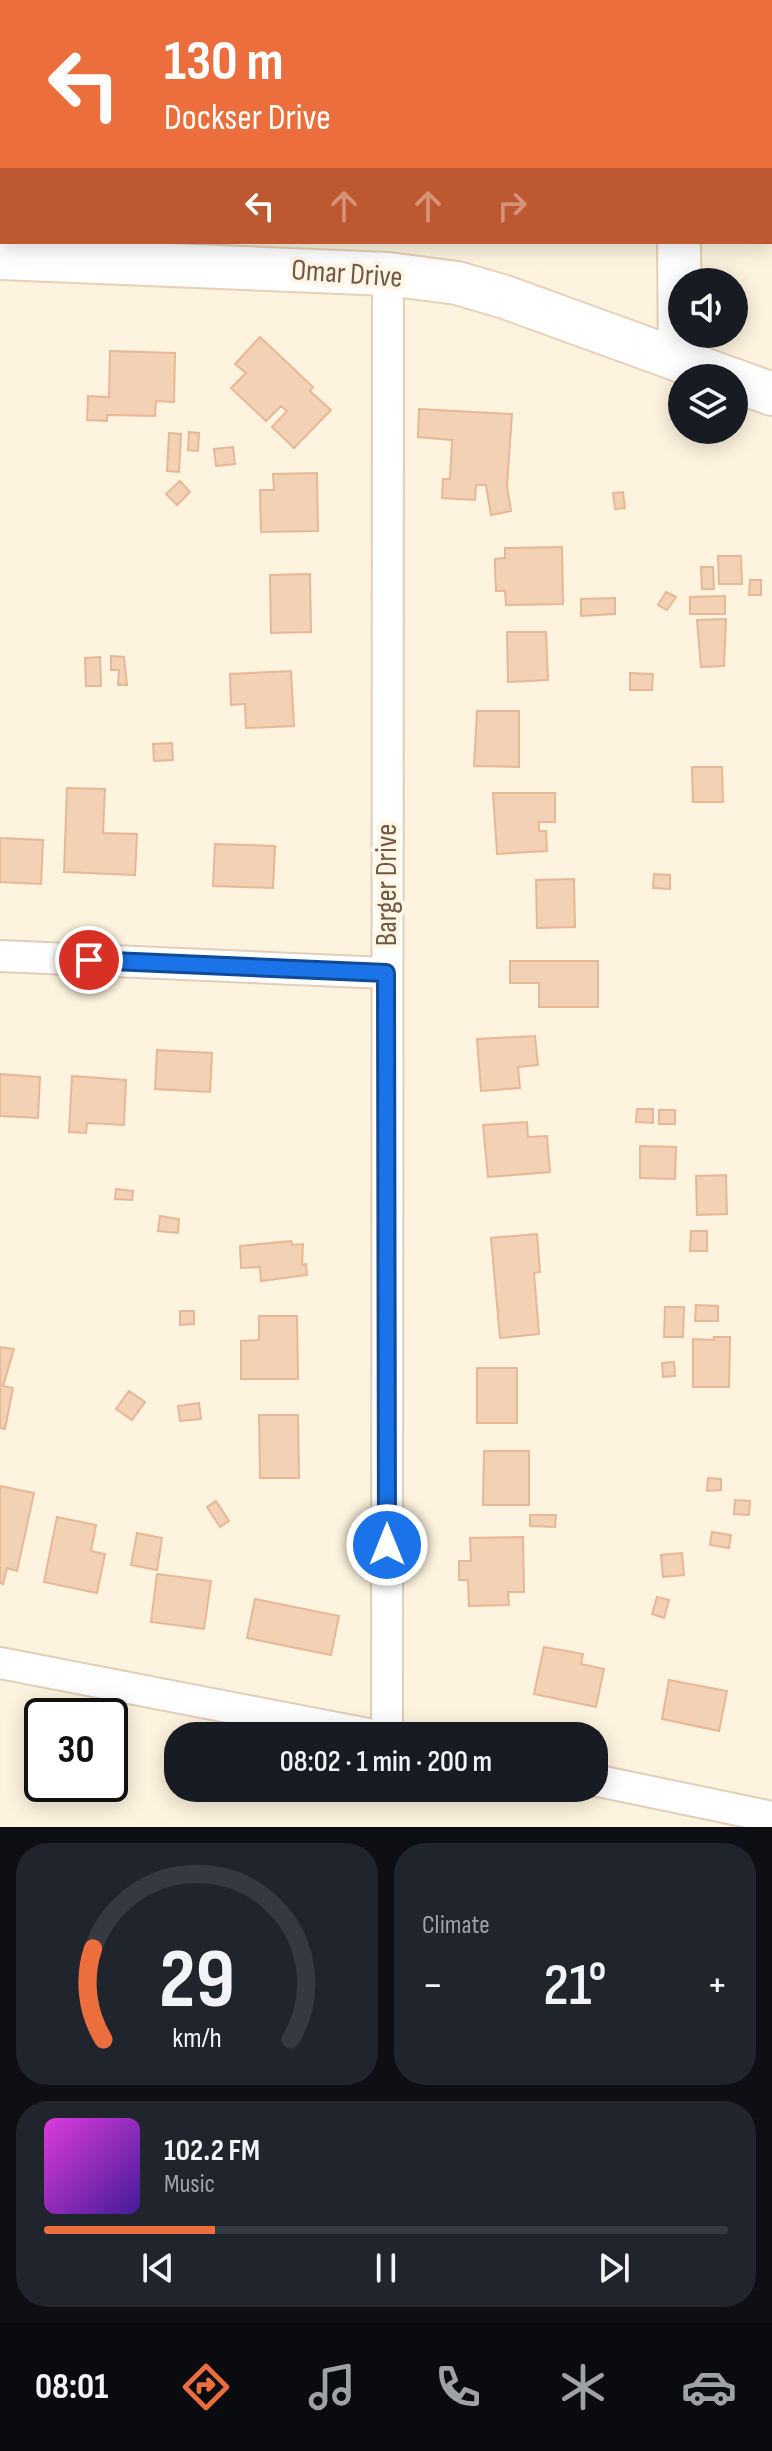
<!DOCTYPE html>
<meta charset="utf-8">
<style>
body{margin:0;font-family:"Sofia Sans Condensed",sans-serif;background:#20242c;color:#f1f3f6;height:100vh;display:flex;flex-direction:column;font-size:30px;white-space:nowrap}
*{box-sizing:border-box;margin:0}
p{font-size:26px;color:#9ea1a6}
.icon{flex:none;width:44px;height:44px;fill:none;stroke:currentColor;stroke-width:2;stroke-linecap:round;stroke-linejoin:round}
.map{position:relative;height:1827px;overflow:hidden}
.drawer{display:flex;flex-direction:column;gap:16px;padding:16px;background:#0d0f14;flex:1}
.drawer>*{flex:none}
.hud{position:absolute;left:0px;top:0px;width:772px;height:244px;box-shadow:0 4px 20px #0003;background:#ed6e3d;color:#fff;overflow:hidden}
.controls{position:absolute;left:668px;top:268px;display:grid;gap:16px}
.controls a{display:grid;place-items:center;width:80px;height:80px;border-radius:50%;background:#171b24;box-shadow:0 4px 20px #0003;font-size:40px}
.speed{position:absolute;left:24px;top:1698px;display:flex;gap:16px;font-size:40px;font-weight:700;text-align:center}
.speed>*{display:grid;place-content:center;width:104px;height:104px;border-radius:50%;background:#171b24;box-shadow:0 4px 20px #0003;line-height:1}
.speed .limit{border:4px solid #111;border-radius:12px;background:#fff;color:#111}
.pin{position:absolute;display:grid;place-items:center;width:68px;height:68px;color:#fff;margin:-34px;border:4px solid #fff;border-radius:50%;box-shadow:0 2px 8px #0007}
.me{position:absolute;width:88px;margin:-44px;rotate:0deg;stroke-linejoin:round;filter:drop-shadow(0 0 6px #0008)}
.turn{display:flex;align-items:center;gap:28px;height:168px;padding:0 32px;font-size:36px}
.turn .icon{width:104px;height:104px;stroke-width:2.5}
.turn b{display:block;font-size:56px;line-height:68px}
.lanes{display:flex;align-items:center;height:76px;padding:0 32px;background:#0003;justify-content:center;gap:40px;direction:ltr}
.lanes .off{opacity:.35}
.big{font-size:60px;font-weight:600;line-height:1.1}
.drawer .tile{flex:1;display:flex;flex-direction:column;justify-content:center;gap:12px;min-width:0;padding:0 28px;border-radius:32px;background:#20242c}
.drawer .dial{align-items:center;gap:0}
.dial svg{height:208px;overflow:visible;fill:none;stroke:#363941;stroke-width:7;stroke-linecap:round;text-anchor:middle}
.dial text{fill:#f1f3f6;stroke:none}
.song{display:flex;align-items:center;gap:24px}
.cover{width:96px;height:96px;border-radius:12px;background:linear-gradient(135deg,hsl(300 70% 55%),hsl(260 70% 35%))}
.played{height:8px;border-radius:4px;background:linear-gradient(90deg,#ed6e3d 25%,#363941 25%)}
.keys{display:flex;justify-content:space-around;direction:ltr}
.heat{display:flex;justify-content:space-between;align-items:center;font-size:44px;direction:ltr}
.drawer .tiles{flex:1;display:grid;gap:16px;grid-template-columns:1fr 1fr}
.tile:last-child{grid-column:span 2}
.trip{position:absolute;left:164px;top:1722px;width:444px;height:80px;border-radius:32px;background:#171b24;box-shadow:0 4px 20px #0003;font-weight:600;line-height:80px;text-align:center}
.tabs{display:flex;height:128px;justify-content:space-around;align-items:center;background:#090b0e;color:#9ea1a6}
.tabs .icon{width:56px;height:56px}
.tabs .current{color:#ed6e3d}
.tabs b{font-size:36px;color:#f1f3f6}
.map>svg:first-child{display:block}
.building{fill:#f3d1b5;stroke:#e6b895;stroke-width:2}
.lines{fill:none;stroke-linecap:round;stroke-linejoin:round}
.street-casing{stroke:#e1ceba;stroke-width:34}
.secondary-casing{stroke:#e6d0b8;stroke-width:46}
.street{stroke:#fff;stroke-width:30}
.secondary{stroke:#fff;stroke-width:42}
.route-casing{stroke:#114b97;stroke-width:20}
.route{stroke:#1a73e8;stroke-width:14}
.labels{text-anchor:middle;stroke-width:8;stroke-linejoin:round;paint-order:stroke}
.street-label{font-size:30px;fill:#735846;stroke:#fff6e5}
</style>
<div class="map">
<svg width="772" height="1827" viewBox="0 0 772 1827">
<rect width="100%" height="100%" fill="#fdf3de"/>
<path class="building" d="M 260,337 L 313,387 L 310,391 L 331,410 L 294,448 L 272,427 L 287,411 L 281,406 L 266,421 L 231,388 L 246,373 L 235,364 Z
M 110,351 L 175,353 L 174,402 L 156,401 L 155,416 L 107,415 L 107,421 L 87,420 L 88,396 L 109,397 Z
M 419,409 L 512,414 L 507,486 L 511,511 L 491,515 L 486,485 L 476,485 L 475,500 L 442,498 L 443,479 L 450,479 L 452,440 L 418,437 Z
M 189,432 L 199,433 L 198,451 L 188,450 Z
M 169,433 L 181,434 L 179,472 L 167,471 Z
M 233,447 L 235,464 L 216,466 L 214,449 Z
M 317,473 L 318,531 L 261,532 L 260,490 L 274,490 L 273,474 Z
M 180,481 L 190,492 L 177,505 L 166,494 Z
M 623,492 L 625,508 L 615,509 L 613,493 Z
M 562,547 L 563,604 L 506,605 L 505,591 L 496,591 L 495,568 L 495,559 L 505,558 L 505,548 Z
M 718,556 L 741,556 L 742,584 L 719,584 Z
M 701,567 L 713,567 L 714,589 L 702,589 Z
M 310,574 L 311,632 L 271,633 L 270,575 Z
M 750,580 L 761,580 L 761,595 L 749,595 Z
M 666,592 L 676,597 L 667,610 L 658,605 Z
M 725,596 L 725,614 L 690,614 L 690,597 Z
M 615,598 L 615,614 L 581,616 L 581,599 Z
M 726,619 L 724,666 L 701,667 L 697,620 Z
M 507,632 L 546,632 L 548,680 L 508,682 Z
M 111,656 L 124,657 L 127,685 L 118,685 L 119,670 L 111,670 Z
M 100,657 L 101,686 L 86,686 L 85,658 Z
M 291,671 L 294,726 L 246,728 L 245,704 L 231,705 L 230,674 Z
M 630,673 L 653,674 L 652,690 L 630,690 Z
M 477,711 L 519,711 L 519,767 L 474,766 Z
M 172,743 L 173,760 L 154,761 L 153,744 Z
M 692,767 L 722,767 L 723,802 L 693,802 Z
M 67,788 L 105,789 L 103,833 L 137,834 L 135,875 L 64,872 Z
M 493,793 L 555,793 L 555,822 L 539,822 L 539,831 L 546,831 L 547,851 L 497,854 Z
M 0,838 L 43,840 L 41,884 L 0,882 Z
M 215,844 L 275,846 L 273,888 L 213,886 Z
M 654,874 L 670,875 L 670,889 L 653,888 Z
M 574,879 L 575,927 L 537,928 L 536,880 Z
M 510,961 L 598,961 L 598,1007 L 539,1007 L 539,983 L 510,983 Z
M 535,1036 L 538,1065 L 518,1067 L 520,1088 L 481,1091 L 477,1039 Z
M 157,1050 L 212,1053 L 210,1092 L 155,1089 Z
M 0,1074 L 40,1077 L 38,1118 L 0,1116 Z
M 72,1076 L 126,1080 L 124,1125 L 87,1123 L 86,1133 L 69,1132 Z
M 637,1109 L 653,1109 L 653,1123 L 636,1122 Z
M 659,1110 L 675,1110 L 675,1124 L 659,1124 Z
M 527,1122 L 528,1137 L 547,1136 L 550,1172 L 488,1177 L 483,1125 Z
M 640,1146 L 676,1147 L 675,1179 L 640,1178 Z
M 726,1175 L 727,1214 L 697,1215 L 696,1176 Z
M 116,1189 L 133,1191 L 132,1200 L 115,1199 Z
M 160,1216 L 179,1219 L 178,1233 L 158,1231 Z
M 691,1231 L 707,1231 L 707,1251 L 690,1251 Z
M 537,1234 L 540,1272 L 534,1273 L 539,1334 L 500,1338 L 491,1238 Z
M 291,1241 L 292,1245 L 303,1244 L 302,1265 L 306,1264 L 307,1275 L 261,1281 L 260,1267 L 241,1268 L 240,1246 Z
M 696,1305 L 718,1306 L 718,1321 L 695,1321 Z
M 665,1307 L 684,1307 L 683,1337 L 664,1337 Z
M 180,1311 L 194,1311 L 194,1324 L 180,1325 Z
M 259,1316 L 297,1316 L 298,1379 L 241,1379 L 241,1341 L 259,1340 Z
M 714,1337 L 730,1337 L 729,1387 L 693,1387 L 693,1339 L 714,1340 Z
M 0,1347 L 14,1349 L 3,1386 L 13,1388 L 5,1429 L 0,1428 Z
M 674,1362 L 675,1376 L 663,1377 L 662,1363 Z
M 477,1368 L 517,1368 L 517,1423 L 477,1423 Z
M 129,1391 L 145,1402 L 132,1420 L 116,1409 Z
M 199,1403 L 201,1419 L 180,1421 L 178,1406 Z
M 259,1415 L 298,1415 L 299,1478 L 260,1478 Z
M 484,1451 L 529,1451 L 529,1505 L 483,1505 Z
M 708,1478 L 721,1479 L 721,1490 L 707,1491 Z
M 0,1486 L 34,1493 L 17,1571 L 7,1568 L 3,1584 L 0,1583 Z
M 735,1500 L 750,1501 L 749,1515 L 734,1514 Z
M 216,1501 L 229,1521 L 220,1527 L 207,1507 Z
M 530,1515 L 556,1515 L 555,1527 L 530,1526 Z
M 57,1517 L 96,1525 L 91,1551 L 105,1554 L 97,1593 L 44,1582 Z
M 712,1532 L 731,1535 L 729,1548 L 710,1545 Z
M 137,1533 L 162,1538 L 157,1570 L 131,1565 Z
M 523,1537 L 524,1592 L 508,1592 L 509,1605 L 469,1606 L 468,1580 L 459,1580 L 459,1561 L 471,1561 L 470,1538 Z
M 682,1553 L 684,1575 L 663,1577 L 661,1555 Z
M 157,1574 L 211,1581 L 204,1629 L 151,1622 Z
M 657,1597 L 669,1600 L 664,1618 L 652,1614 Z
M 255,1599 L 339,1616 L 331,1655 L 247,1638 Z
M 544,1647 L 583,1654 L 581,1664 L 604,1669 L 596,1707 L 534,1694 Z
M 669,1680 L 727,1691 L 719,1731 L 662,1719 Z
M 42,1770 L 42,1784 L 103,1784 L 100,1797 L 39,1786 Z"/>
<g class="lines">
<defs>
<path id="street" d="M 0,956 L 386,973
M 0,1663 L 378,1736
M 387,1736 L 388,274
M 594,1780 L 772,1817"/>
<path id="secondary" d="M 677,0 L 677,2
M 679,242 L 680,360
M 0,258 L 388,274 L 457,283 L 505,297 L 728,378
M 734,380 L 772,394"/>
</defs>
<use href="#street" class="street-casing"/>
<use href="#secondary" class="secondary-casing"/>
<use href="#street" class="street"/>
<use href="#secondary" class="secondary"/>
</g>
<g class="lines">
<defs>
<path id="route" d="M 89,960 L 386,973 L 387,1545"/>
</defs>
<use href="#route" class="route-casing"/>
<use href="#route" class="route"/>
</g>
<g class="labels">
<g class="street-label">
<text transform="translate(347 273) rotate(4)" y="10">Omar Drive</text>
<text transform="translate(386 885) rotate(-90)" y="10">Barger Drive</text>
</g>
</g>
</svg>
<div class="controls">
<a><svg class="icon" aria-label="sound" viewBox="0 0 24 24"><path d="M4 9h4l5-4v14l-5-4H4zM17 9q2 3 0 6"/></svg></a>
<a><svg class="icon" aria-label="layers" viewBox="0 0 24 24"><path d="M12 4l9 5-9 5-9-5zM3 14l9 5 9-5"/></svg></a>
</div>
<div class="speed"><div class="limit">30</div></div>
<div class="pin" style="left:89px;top:960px;background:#d93025"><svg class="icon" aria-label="arrive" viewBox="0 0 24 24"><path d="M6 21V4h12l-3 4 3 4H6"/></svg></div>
<svg class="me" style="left:387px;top:1545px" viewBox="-20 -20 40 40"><circle r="17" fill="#1a73e8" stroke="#fff" stroke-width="3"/><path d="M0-11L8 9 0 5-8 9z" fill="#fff"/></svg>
<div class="trip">08:02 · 1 min · 200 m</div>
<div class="hud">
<div class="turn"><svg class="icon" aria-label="left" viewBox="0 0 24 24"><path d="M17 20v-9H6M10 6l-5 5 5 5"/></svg><div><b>130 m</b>Dockser Drive</div></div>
<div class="lanes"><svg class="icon" aria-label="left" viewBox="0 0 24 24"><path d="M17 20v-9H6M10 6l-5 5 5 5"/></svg><svg class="icon off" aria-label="ahead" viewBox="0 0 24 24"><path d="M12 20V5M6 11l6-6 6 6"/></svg><svg class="icon off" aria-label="ahead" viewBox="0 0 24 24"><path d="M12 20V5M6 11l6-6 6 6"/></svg><svg class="icon off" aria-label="right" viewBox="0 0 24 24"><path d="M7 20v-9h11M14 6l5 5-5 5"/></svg></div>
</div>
</div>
<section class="drawer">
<div class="tiles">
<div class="tile dial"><svg viewBox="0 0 100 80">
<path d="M14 69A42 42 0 1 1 86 69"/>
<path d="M14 69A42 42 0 0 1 10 34" stroke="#ed6e3d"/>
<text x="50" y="56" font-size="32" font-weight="700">29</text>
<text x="50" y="72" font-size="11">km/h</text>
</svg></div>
<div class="tile"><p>Climate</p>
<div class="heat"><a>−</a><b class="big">21°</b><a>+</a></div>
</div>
<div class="tile">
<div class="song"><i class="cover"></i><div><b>102.2 FM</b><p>Music</p></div></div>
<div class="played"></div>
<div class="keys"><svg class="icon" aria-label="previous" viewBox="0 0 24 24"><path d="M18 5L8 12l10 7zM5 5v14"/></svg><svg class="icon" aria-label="pause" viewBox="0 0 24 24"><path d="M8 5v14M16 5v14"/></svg><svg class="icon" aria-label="next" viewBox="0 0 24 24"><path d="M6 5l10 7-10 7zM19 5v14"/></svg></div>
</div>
</div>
</section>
<nav class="tabs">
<b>08:01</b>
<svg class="icon current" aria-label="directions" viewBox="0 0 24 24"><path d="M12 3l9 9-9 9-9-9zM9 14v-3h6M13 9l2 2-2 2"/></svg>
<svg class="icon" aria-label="music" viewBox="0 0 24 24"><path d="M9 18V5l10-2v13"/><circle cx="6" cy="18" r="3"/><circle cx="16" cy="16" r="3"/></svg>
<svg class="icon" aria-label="phone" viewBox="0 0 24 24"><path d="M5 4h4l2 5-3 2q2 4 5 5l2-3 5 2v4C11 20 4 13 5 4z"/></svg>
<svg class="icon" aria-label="climate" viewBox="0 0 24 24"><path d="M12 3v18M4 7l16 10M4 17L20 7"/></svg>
<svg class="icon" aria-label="car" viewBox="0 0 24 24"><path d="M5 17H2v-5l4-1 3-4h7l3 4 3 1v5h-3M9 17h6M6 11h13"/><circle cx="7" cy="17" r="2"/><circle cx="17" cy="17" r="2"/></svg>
</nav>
